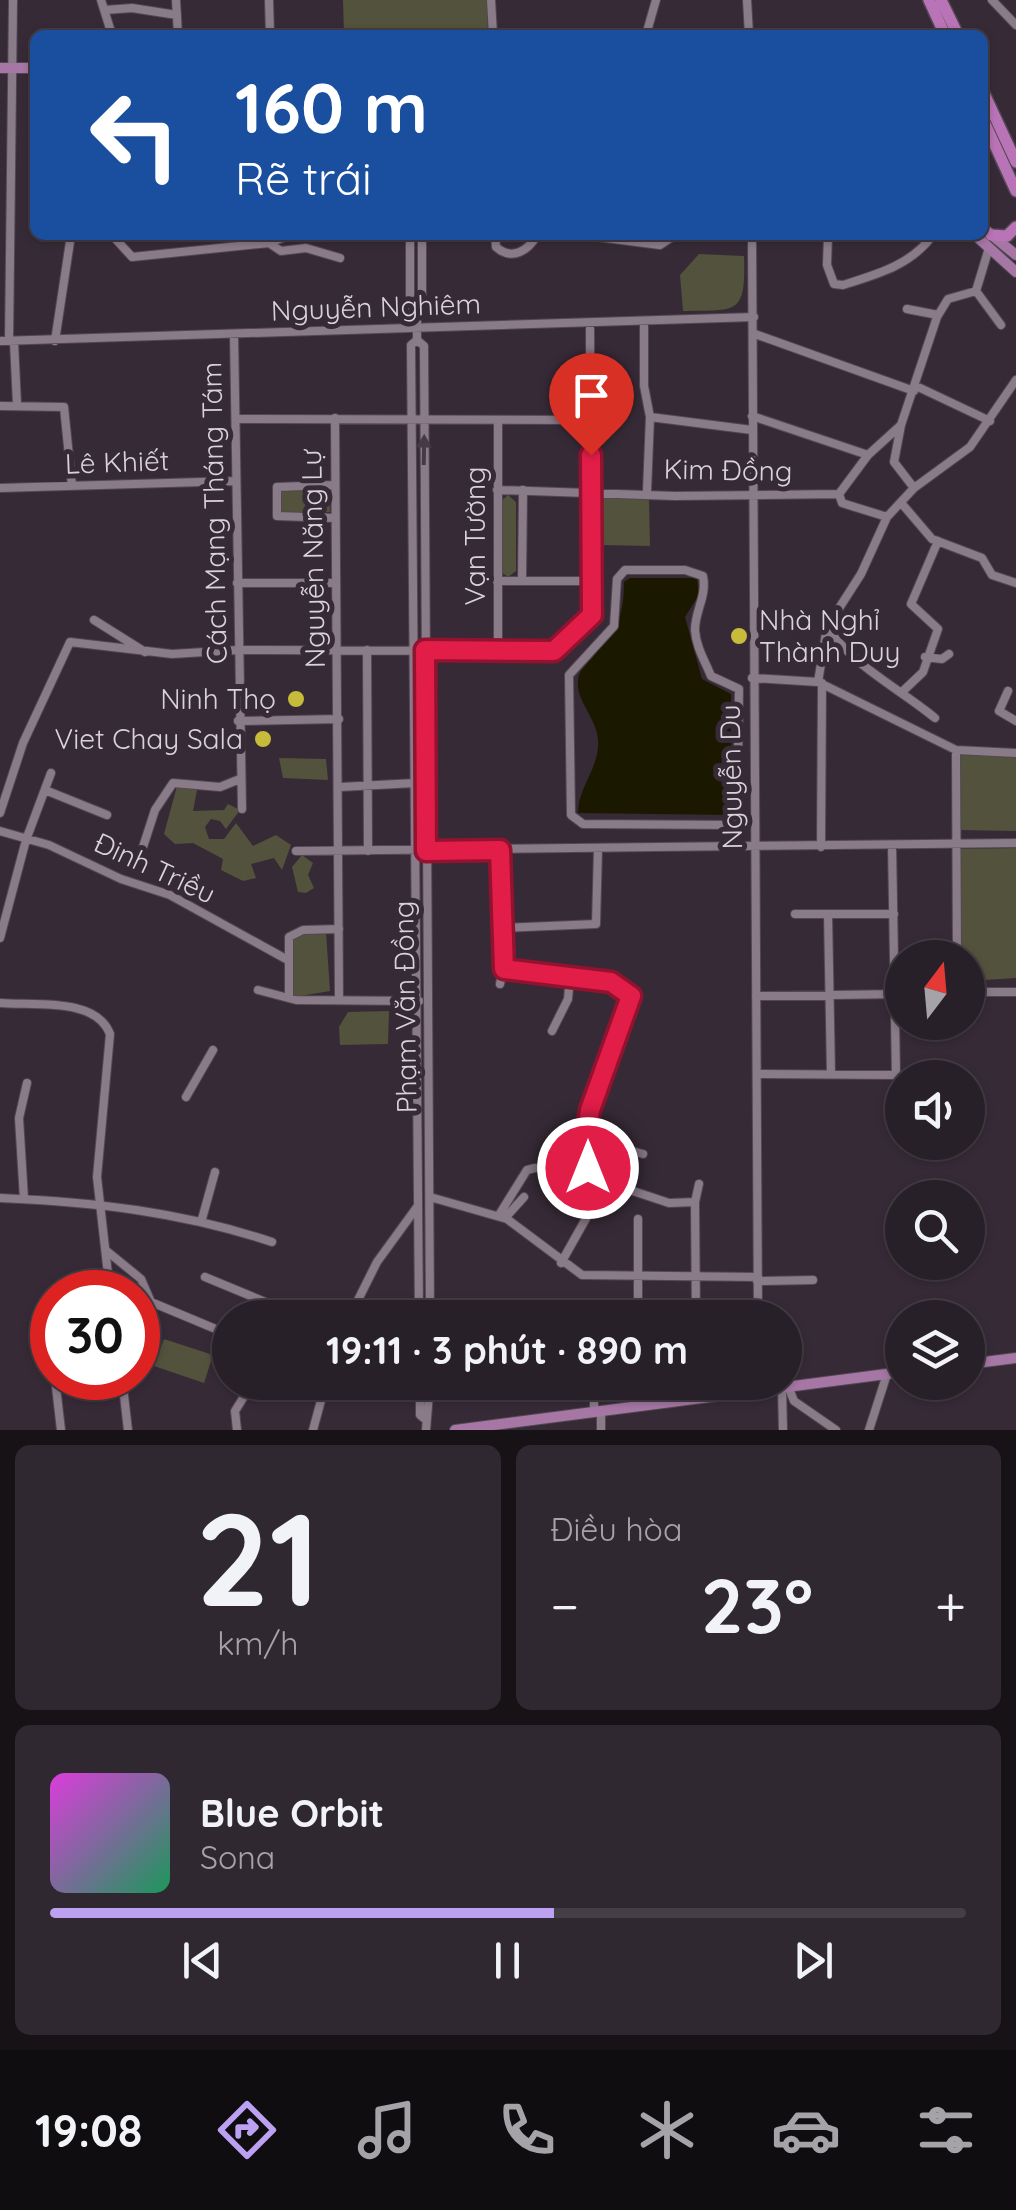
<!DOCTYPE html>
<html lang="vi">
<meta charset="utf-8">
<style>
body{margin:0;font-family:Quicksand,sans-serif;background:#302830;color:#f1f3f6;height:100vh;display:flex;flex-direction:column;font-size:38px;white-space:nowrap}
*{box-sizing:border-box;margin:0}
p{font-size:32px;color:#a5a3a8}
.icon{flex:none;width:55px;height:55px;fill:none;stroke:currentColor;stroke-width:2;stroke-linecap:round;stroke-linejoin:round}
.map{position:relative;height:1430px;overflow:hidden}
.sheet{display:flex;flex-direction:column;gap:15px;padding:15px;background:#161216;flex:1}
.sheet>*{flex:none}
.guide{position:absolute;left:30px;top:30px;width:958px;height:210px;border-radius:15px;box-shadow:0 2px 8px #0004,0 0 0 2px #443e45;background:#1a4fa0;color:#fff;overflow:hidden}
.needle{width:65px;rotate:16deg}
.controls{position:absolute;left:885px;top:940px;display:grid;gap:20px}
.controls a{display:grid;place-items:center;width:100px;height:100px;border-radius:50%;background:#282028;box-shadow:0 2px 8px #0004,0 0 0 2px #443e45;font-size:50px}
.speed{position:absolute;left:30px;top:1270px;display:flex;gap:20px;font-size:50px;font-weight:700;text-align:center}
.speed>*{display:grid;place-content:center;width:130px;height:130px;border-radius:50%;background:#282028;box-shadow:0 2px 8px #0004,0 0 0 2px #443e45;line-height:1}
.speed .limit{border:15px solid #d22;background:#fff;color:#111}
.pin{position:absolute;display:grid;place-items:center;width:85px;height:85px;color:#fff;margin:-102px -42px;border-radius:50% 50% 50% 0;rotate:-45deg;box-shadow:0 0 10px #0007}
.pin .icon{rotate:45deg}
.me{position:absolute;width:110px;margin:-55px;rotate:0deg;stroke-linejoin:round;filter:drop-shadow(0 0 8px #0008)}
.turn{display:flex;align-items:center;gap:35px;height:210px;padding:0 40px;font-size:45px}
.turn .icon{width:130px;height:130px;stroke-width:2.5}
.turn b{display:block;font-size:70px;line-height:85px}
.big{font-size:75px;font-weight:700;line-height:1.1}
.sheet .card{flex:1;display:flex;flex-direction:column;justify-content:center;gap:15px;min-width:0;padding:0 35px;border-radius:15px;background:#302830}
.sheet .dial{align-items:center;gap:0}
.dial b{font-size:130px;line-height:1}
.song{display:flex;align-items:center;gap:30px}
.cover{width:120px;height:120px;border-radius:15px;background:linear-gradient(135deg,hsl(300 70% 55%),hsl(150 70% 35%))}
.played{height:10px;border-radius:5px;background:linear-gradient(90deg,#bca0f2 55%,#443e45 55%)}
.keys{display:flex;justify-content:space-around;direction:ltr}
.heat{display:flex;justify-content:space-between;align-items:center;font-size:55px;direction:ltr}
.sheet .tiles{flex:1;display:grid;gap:15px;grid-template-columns:1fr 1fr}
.card:last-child{grid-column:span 2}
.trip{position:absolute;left:212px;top:1300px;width:590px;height:100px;border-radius:50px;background:#282028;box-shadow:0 2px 8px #0004,0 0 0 2px #443e45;font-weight:700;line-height:100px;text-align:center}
.tabs{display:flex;height:160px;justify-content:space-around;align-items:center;background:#100d10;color:#a5a3a8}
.tabs .icon{width:70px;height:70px}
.tabs .active{color:#bca0f2}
.tabs b{font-size:45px;color:#f1f3f6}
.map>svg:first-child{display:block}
.green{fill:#53523c}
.water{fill:#1b1800}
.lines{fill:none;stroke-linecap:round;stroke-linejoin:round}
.minor-casing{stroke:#534852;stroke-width:10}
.major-casing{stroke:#534852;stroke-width:12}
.highway-casing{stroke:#534852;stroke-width:14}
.minor{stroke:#8a7b89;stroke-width:8}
.major{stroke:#a677a5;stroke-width:10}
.highway{stroke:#b974b7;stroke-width:11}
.oneway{fill:#473a47}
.route-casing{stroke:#92132f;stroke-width:25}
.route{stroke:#e11d48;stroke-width:18}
.poi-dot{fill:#c7bb3b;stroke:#362a36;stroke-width:4}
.labels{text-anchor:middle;stroke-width:10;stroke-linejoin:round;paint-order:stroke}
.street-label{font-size:28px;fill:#dad2d9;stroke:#362a36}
.poi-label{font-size:28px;fill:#dad2d9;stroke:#362a36;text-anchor:end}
</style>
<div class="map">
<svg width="1016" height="1430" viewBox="0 0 1016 1430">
<rect width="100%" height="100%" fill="#362a36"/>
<path class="green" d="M 343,0 L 487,0 L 488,35 L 344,35 Z
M 699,254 L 744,256 C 746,316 737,310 683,311 L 680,275 Z
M 278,483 L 329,483 L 330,512 L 278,515 Z
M 508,495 L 516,502 L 516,571 L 508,577 L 501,572 L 501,501 Z
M 602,497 L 649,498 L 650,546 L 602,545 Z
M 960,755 L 1016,756 L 1016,831 L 959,830 Z
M 279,758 L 326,759 L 328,780 L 283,778 Z
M 177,786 L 197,790 L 193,811 L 224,810 L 228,804 L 240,810 L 226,829 L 220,821 L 211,819 L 205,827 L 209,839 L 224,839 L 236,823 L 253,846 L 276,835 L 291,845 L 282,870 L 274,858 L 251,864 L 256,878 L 243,881 L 221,870 L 223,859 L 193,843 L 175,844 L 164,834 Z
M 1016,848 L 1016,978 L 968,981 L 968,958 L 958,957 L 957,849 Z
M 302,855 L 313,863 L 308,875 L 314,888 L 306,893 L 298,892 L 292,867 Z
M 326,932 L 330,991 L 288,998 L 287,934 Z
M 389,1011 L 388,1044 L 340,1045 L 339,1027 L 348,1012 Z
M 164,1339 L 213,1355 L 204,1383 L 154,1366 Z"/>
<path class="water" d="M 630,578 L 697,578 L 699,595 L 685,617 L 702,679 L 731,694 L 731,815 L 578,813 C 578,786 600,768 598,740 C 597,717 572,698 579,675 C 581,669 589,662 593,657 C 615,627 624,621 624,582 Z"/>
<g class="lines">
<defs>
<path id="minor" d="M 101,0 L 112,35
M 176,0 L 178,35
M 269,0 L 270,35
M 491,0 L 493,35
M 747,0 L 749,35
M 992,0 L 1016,25
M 105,10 L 132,8 L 177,15
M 646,35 L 656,0
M 112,235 L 132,257 L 269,243 L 290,235
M 410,235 L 410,305 L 417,313
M 422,235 L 422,309 L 417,313 L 417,340 L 424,346 L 430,1318
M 495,235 L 496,247 C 512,261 528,251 537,235
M 582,235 L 660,245 L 675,235
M 752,235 L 758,1318
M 828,235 L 827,265 L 834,284 L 843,285 C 878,274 911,265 933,235
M 269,243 L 281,251 L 306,248 L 340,258
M 976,291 L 1001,325
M 907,309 L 938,315
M 644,322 L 644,386 L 650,417 L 647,491
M 755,334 L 914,391
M 234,335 L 242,809
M 417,340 L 411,345 L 419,1318
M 0,341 L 754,317
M 9,341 L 13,0
M 55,341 L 71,235
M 14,342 L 17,404
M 916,386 L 990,421
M 0,406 L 64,407 L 72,486
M 752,416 L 868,455
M 650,417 L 752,430
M 335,418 L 339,999
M 236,419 L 590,420
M 498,420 L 498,652
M 901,425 L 894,462 L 914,488
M 0,488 L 235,481
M 497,490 L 675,496 L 839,494
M 839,494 L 868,455 L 901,425 L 937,317 L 948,299 L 976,291 L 989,248
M 839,494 L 842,503 L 887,517
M 903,505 L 932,539 L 982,558 L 992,575 L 1016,583
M 334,518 L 277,516 L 277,487 L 334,485
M 625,570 L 685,570 L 703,576 C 707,597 695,610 695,630 C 696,647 705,661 711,676 L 739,689 L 737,825 L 583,824 L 571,815 L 569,675 L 614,626 L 617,579 Z
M 522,580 L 523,490
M 497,581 L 591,581
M 237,583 L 334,583
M 94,620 L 145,652
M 827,627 C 853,666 900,689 935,718
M 367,650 L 368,851
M 925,657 L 942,659 L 949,654
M 752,678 L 818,682 L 956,750 L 1016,753
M 818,682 L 827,627 L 861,574 L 887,517 L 914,488 L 970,447 L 1016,380
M 903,691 L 923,672 L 938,629 L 911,604 L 938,541
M 1008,691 L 999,711 L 1016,721
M 238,721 L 339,719
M 956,750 L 957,958
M 340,787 L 415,783
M 45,790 L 107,815
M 0,813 L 23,743 L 70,642 L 172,654 L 238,650 L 554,651 L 591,615 L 590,324
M 0,831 L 49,845 L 121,879 L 170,895 L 286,959
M 143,847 L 155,810 L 173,783 L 220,787 L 240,779
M 821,847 L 822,683
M 296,851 L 1016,843
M 795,914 L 894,914
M 828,914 L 831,1074
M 502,928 L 596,924 L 598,849
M 0,938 L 26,840 L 51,773
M 503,969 L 611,982 L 629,991 L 632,1000 C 615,1048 585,1095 583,1148 C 583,1161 589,1174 589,1187 L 615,1205 L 630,1190 L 669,1203 L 695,1202
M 500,984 L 503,969 L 500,849
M 258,990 L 296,1000 L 419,1001
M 968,992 L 1016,992
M 756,996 L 902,994
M 289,998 L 289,937 L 303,930 L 339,929
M 0,1003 C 35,1006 96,997 110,1034 L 97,1177 L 110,1292
M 552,1031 L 568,999 L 570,977
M 760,1074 L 896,1075 L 892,845
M 186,1097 L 213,1050
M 585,1138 L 643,1154
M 430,1197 L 507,1219 L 582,1275 L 757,1277
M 0,1198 C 94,1202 182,1212 272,1242
M 24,1199 L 19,1118 L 27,1083
M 499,1215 L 527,1170 L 535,1168
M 505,1218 L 524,1197
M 202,1219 L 215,1172
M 638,1219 L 638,1318
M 108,1252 L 141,1279 L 151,1302 L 230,1335
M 561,1263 L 598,1197
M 205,1277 L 304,1318
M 757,1281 L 813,1280
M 52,1299 L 47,1314 L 52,1357
M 250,1318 L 260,1300
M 349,1318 L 377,1262 L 417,1207
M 696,1318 L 695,1202 L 699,1184
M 55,1378 L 61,1430
M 122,1378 L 128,1430
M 420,1382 L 420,1415 L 426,1420
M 643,1382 L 645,1404
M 788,1386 L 794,1401 L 836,1430
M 782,1389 L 783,1430
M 601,1410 L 601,1430
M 594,1411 L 594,1382
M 237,1430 L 235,1411 L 253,1382
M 313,1430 L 326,1382
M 426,1430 L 430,1382
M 869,1430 L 887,1374"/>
<path id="major" d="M 0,68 L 35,68
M 982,227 L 1016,255
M 975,235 L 1016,272
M 968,1364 L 1016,1358
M 455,1430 L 902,1372"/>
<path id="highway" d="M 929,0 L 945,35
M 941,0 L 958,35
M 982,89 L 1016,162
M 982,117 L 1016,191
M 991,235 L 1007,236 L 1016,227"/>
</defs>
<use href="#minor" class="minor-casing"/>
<use href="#major" class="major-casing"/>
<use href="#highway" class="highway-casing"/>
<use href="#minor" class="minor"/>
<use href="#major" class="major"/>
<use href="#highway" class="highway"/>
</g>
<defs><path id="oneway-solid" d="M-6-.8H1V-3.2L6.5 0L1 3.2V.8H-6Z" transform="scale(2.5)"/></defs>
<use class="oneway" href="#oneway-solid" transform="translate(424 450) rotate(-89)"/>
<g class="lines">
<defs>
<path id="route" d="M 588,1168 L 583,1152 L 590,1110 L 631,996 L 611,982 L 504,969 L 500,850 L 426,851 L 425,650 L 554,651 L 592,615 L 591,455"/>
</defs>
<use href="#route" class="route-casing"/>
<use href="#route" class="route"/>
</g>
<g class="poi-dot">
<circle cx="739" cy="636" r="10"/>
<circle cx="296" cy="699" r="10"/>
<circle cx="263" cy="739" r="10"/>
</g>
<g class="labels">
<g class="street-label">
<text transform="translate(376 307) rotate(-2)" y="10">Nguyễn Nghiêm</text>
<text transform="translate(117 462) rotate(-2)" y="10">Lê Khiết</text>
<text transform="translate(728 470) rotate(1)" y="10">Kim Đồng</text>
<text transform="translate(214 513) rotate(-91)" y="10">Cách Mạng Tháng Tám</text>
<text transform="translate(475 536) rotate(-90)" y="10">Vạn Tường</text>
<text transform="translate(313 559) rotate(-91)" y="10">Nguyễn Năng Lự</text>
<text transform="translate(731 777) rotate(-91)" y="10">Nguyễn Du</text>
<text transform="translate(155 868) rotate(25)" y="10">Đinh Triều</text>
<text transform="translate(405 1007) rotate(-91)" y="10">Phạm Văn Đồng</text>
</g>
<g class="poi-label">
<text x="759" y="630" text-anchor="start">Nhà Nghỉ<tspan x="759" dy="32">Thành Duy</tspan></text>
<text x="276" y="709">Ninh Thọ</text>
<text x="243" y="749">Viet Chay Sala</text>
</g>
</g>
</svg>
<div class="controls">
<a><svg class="needle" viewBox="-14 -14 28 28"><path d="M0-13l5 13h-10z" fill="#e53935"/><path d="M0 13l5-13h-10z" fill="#a5a3a8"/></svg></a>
<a><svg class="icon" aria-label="sound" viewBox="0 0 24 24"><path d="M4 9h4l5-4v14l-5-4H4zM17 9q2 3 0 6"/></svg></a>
<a><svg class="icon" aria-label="search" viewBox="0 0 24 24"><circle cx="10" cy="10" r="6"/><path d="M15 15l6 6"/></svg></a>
<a><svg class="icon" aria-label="layers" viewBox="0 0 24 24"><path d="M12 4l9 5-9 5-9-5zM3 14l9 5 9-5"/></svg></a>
</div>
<div class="speed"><div class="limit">30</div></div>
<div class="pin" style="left:591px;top:455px;background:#d93025"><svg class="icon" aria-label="arrive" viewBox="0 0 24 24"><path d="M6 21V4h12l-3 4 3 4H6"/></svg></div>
<svg class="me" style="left:588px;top:1168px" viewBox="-20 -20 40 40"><circle r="17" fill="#e11d48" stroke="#fff" stroke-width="3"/><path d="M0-11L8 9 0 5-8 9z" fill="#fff"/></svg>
<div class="trip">19:11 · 3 phút · 890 m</div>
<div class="guide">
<div class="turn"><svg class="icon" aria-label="left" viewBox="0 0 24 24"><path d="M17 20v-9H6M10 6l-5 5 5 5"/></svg><div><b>160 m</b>Rẽ trái</div></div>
</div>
</div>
<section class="sheet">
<div class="tiles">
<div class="card dial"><b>21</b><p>km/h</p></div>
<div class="card"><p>Điều hòa</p>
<div class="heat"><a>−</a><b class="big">23°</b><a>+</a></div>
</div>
<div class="card">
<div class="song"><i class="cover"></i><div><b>Blue Orbit</b><p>Sona</p></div></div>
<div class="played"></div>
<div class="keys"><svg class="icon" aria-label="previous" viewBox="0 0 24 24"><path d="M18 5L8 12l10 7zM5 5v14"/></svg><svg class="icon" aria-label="pause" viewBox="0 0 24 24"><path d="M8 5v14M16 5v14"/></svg><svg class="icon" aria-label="next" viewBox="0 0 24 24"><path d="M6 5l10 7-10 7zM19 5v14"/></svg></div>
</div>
</div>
</section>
<nav class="tabs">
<b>19:08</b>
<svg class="icon active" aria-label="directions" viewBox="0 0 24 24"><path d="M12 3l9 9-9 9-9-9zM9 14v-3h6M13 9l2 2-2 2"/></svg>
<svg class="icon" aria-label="music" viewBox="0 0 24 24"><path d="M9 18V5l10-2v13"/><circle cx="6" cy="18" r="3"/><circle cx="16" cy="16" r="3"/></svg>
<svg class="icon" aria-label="phone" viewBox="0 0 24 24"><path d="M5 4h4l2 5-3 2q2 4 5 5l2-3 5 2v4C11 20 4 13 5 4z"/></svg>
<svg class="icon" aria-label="climate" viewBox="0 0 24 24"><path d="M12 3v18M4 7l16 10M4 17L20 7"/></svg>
<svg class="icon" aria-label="car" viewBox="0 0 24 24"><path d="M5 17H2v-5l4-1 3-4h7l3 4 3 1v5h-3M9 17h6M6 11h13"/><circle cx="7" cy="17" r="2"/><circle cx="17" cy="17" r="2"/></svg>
<svg class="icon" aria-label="filters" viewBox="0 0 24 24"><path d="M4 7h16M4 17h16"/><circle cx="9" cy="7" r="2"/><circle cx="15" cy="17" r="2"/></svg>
</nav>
